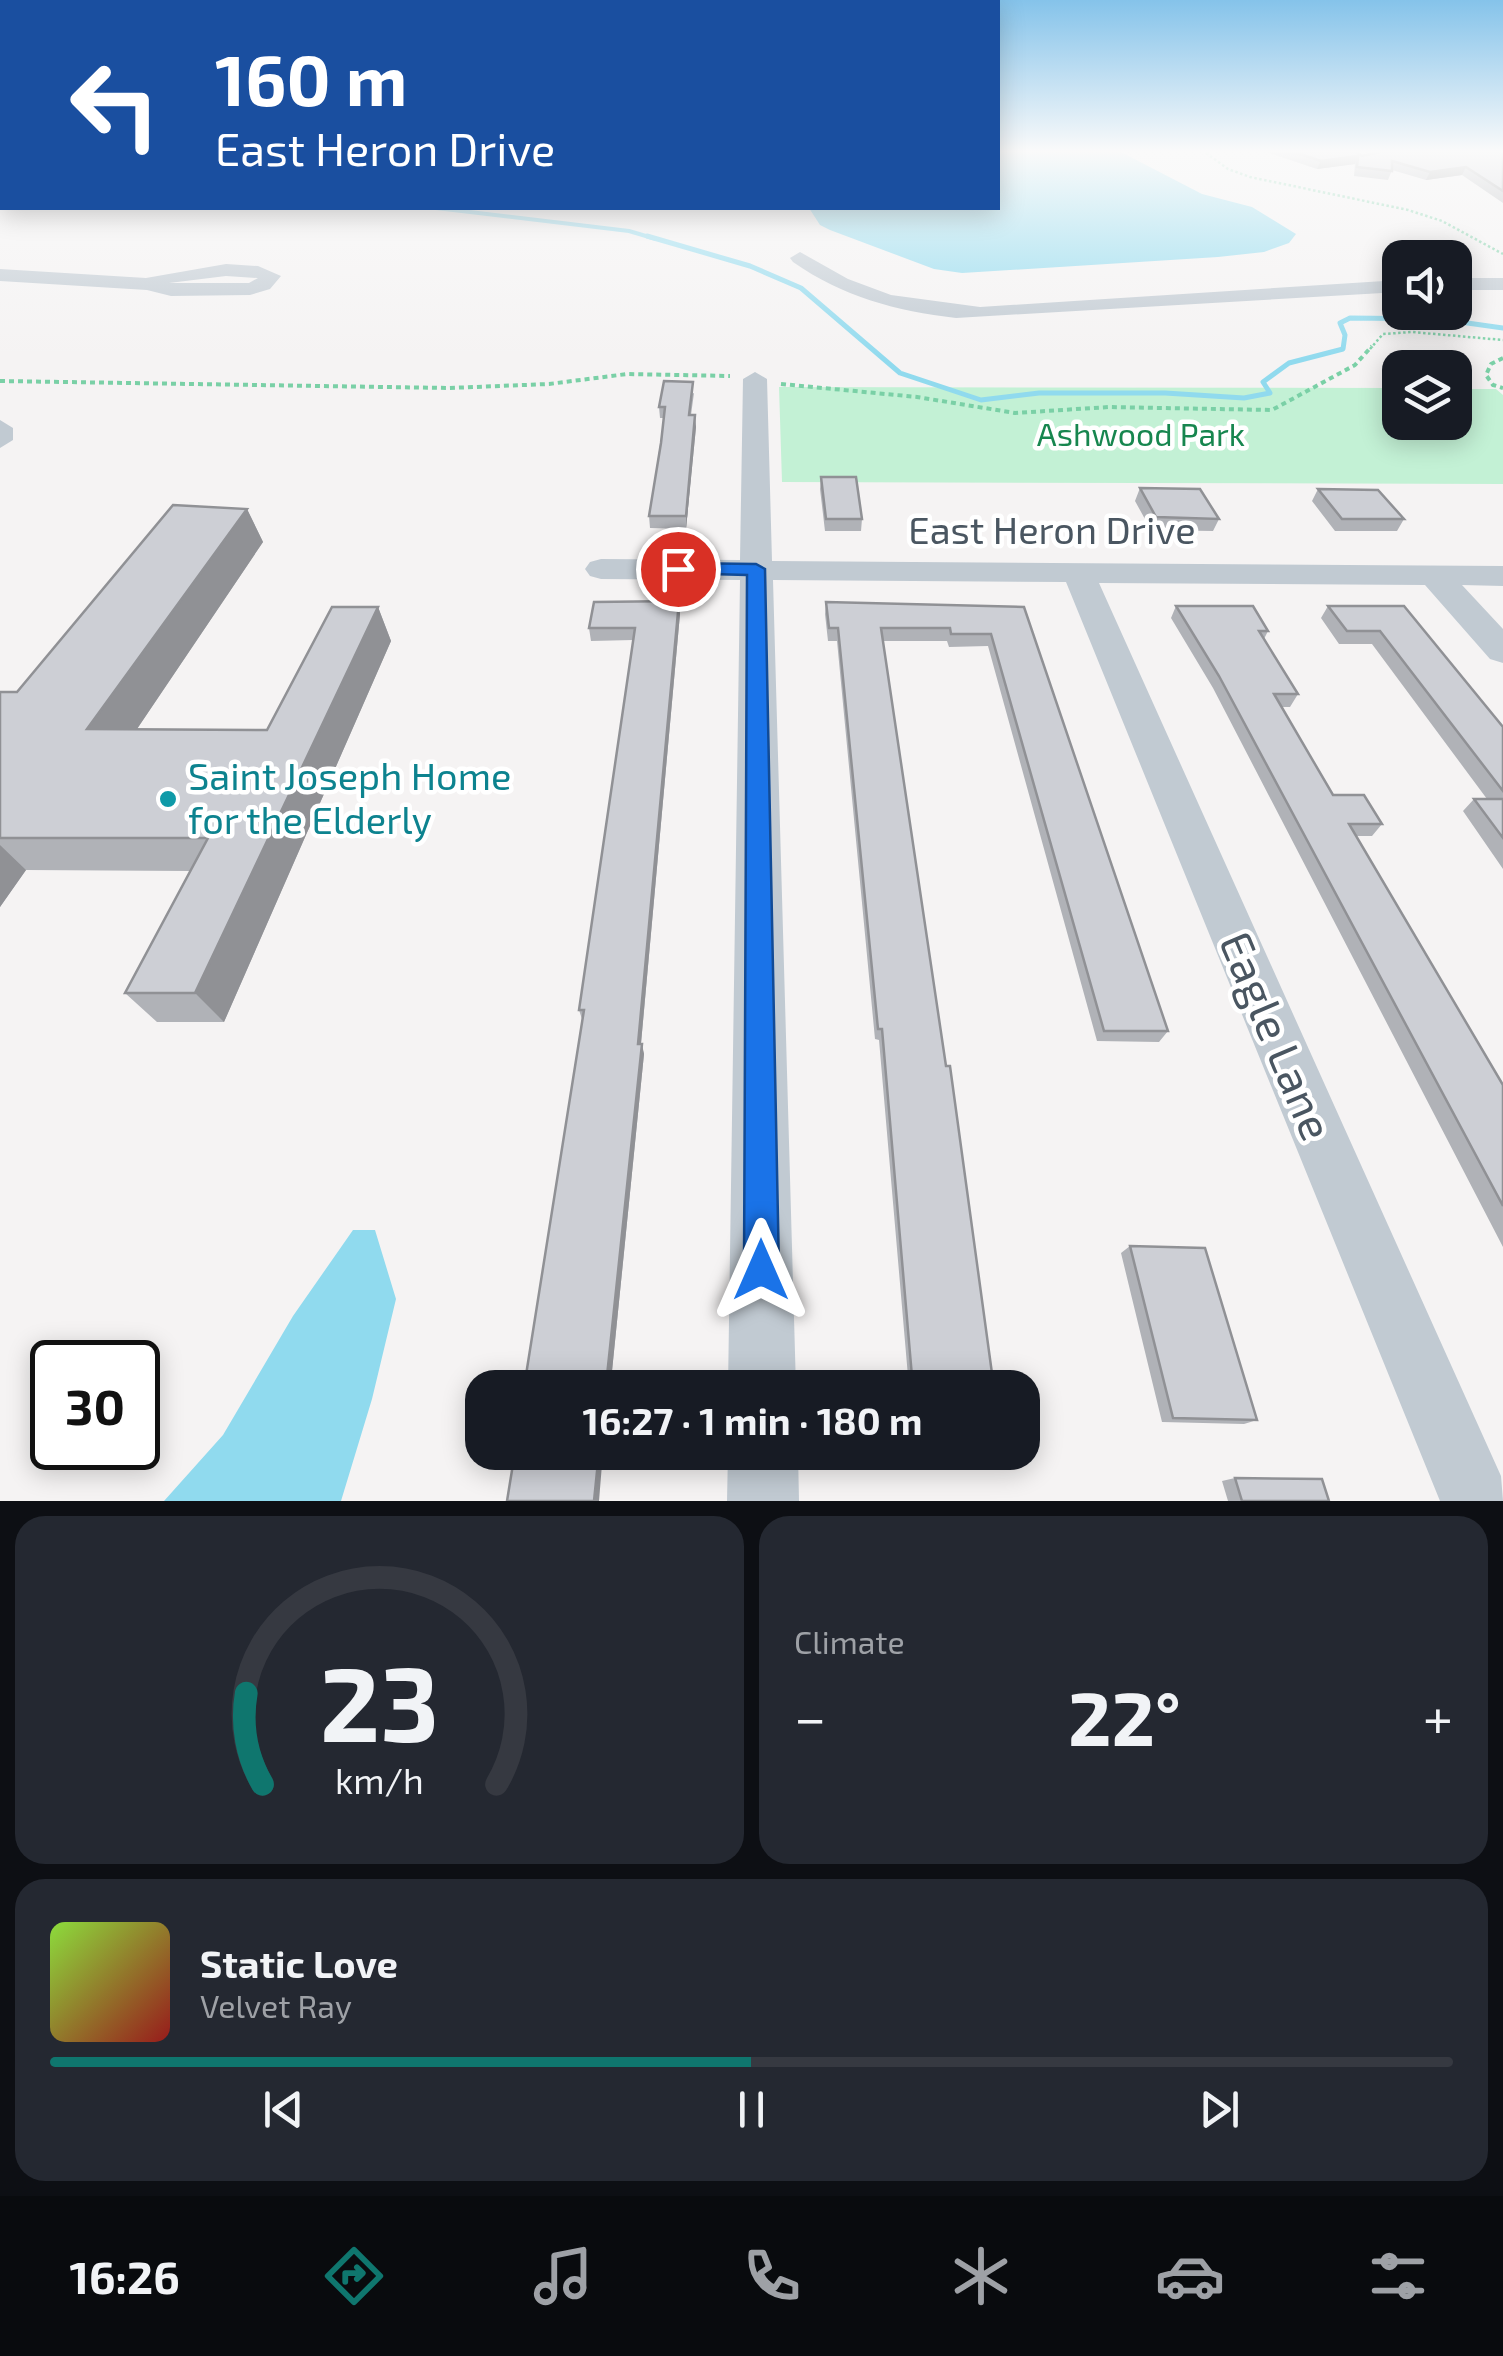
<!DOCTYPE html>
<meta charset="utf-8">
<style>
body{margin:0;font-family:"Exo 2",sans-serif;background:#242831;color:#f1f3f6;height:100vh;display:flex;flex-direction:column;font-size:38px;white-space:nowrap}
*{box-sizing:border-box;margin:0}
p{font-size:32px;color:#9ea1a6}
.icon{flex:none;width:55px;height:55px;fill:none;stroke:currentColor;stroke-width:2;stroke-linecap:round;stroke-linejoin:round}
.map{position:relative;height:1501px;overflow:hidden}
.side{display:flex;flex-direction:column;gap:15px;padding:15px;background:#0d0f14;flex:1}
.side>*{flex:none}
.banner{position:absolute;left:0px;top:0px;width:1000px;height:210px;box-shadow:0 5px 25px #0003;background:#1a4fa0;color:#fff;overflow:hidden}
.controls{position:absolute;left:1382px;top:240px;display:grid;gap:20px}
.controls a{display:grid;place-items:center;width:90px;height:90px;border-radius:20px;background:#171b24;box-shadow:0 5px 25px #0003;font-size:50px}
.speed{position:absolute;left:30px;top:1340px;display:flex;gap:20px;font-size:50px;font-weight:700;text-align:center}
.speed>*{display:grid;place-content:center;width:130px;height:130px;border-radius:50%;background:#171b24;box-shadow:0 5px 25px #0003;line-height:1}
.speed .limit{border:5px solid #111;border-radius:15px;background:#fff;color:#111}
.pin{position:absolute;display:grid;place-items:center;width:85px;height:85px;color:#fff;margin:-42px;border:5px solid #fff;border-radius:50%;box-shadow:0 2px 10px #0007}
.me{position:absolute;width:110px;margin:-55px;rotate:0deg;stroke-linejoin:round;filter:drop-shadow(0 0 8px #0008)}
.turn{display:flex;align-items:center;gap:35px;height:210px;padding:0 50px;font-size:45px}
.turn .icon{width:130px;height:130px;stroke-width:2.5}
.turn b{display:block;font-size:70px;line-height:85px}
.big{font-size:75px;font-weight:700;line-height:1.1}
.side .card{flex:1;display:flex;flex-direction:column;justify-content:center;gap:15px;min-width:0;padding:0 35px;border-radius:30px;background:#242831}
.side .dial{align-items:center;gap:0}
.dial svg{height:260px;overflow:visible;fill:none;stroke:#363941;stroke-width:7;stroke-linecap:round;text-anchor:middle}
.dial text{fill:#f1f3f6;stroke:none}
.song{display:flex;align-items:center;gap:30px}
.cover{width:120px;height:120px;border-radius:15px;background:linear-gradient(135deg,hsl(90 70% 55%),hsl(0 70% 35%))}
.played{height:10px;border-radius:5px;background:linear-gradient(90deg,#0f766e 50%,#363941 50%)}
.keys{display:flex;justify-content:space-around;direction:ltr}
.heat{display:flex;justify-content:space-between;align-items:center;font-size:55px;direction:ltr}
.side .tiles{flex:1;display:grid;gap:15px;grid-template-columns:1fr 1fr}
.card:last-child{grid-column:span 2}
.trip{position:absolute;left:465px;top:1370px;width:575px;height:100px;border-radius:30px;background:#171b24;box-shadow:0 5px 25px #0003;font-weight:700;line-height:100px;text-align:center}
.tab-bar{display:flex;height:160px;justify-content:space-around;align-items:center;background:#090b0e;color:#9ea1a6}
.tab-bar .icon{width:70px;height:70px}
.tab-bar .current{color:#0f766e}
.tab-bar b{font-size:45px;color:#f1f3f6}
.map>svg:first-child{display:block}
.green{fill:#c3f1d5}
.water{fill:#90daee}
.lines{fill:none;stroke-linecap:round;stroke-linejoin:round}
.stream-far1{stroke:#90daee;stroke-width:4}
.stream{stroke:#90daee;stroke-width:5}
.path-far1{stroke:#7ad0a6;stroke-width:2.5;stroke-dasharray:2.5 2.5;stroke-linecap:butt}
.path{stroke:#7ad0a6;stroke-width:4;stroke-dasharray:5 4;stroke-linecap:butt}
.minor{fill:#c1cad2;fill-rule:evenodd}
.wall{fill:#b0b2b7}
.shaded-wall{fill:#909195}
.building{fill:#cdcfd5;stroke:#909195;stroke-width:2.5}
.route{fill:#1a73e8;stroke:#114b97;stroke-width:2.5}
.culture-dot{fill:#0f9aa8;stroke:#fff;stroke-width:4}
.labels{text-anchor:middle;stroke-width:9;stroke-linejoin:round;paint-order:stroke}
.far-park-label{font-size:32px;fill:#17864f;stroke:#fff}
.street-label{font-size:38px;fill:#4a5661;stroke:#fff}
.culture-label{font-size:38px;fill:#0d838f;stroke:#fff;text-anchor:start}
.near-street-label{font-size:45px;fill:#4a5661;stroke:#fff}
</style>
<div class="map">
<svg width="1503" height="1501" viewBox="0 0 1503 1501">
<rect width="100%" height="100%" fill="#f5f3f3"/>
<path class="green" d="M 779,387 L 1400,388 L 1400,422 L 1455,422 L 1455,389 L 1496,389 L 1503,395 L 1503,484 L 782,482 Z"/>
<path class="water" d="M 998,150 L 1117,150 L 1202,194 L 1252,207 L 1296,234 L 1289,243 L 1264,252 L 1218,257 L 962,273 L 934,269 L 830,230 L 820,225 L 809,208 L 998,208 Z
M 353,1230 L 375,1230 L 396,1299 L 372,1399 L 341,1501 L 164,1501 L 223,1435 L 293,1316 Z"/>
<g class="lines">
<path class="stream-far1" d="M 436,208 L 629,231 L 656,239"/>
<path class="stream" d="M 647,236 L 750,266 L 801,288 L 900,373 L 981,400 L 1039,393 L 1165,393 L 1244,398 L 1270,393 L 1263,382 L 1289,363 L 1343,349 L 1345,335 L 1340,323 L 1350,318 L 1439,319 L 1503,328"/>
<path class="path-far1" d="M 1202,150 L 1228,169 L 1250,177 L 1408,210 L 1442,221 L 1503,254
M 1370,349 L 1383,334 L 1412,332 L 1503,340"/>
<path class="path" d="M 1503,358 L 1491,364 L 1486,375 L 1493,385 L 1503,388
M 0,381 L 449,388 L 549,384 L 627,374 L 730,376
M 781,384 L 917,397 L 1015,413 L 1109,407 L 1272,410 L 1355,365 L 1372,346"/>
<path class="minor" d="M 800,252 L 848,279 L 891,295 L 980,307 L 1400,280 L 1400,292 L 956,318 C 896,311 843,297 793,262 L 790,258 Z
M 226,264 L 258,266 L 281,276 L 270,289 L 250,295 L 171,296 L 147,290 L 0,281 L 0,269 L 146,278 ZM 226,276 L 258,278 L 249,283 L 169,283 Z
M 1455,278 L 1503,278 L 1503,290 L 1455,290 Z
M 755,372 L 767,379 L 772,561 L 1503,566 L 1503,586 L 1462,585 L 1503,629 L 1503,663 L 1490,659 L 1425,585 L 1099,583 L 1501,1476 L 1503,1501 L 1440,1501 L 1066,582 L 773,580 L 796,1388 L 728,1388 L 740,580 L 601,579 L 590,576 L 585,569 L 590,562 L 601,559 L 740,560 L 743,379 Z
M 0,420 L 13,428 L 13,440 L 0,448 Z
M 728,1452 L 798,1452 L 799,1501 L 727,1501 Z"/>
</g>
<path class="wall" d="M 1260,150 L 1354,150 L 1362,156 L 1371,154 L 1367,150 L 1503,150 L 1503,203 L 1462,175 L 1426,180 L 1392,170 L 1388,180 L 1354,176 L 1355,164 L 1317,169 Z
M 694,393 L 691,415 L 696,427 L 686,529 L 650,528 L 649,516 L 664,418 L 660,418 L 659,407 Z
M 821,477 L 862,519 L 861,531 L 825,531 L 820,489 Z
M 1140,488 L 1219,519 L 1213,531 L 1151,530 L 1135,501 Z
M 1318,489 L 1404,519 L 1397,531 L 1335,531 L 1312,501 Z
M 247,509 L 263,542 L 137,729 L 267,730 L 378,607 L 391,641 L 224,1022 L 157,1022 L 125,993 L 190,871 L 26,870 L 0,907 L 0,692 L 17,692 Z
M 826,602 L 1024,607 L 1168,1031 L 1159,1042 L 1097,1041 L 988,646 L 949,647 L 947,641 L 883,641 L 994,1388 L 909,1388 L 879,1040 L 875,1039 L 837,641 L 828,641 L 825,614 Z
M 1176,606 L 1268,631 L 1264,639 L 1298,694 L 1290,707 L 1281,707 L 1333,795 L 1382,824 L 1372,836 L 1356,836 L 1503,1085 L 1503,1247 L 1213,688 L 1171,618 Z
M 1328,606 L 1404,606 L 1503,727 L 1503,869 L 1463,811 L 1474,799 L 1487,799 L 1372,644 L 1339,644 L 1321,618 Z
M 680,614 L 641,1044 L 644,1054 L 611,1381 L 532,1380 L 526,1375 L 582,1019 L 579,1010 L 633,640 L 591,641 L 589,628 Z
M 1130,1246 L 1257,1420 L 1244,1424 L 1162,1422 L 1121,1253 Z
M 1235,1478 L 1329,1501 L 1228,1501 L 1222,1481 Z"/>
<path class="shaded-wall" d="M 1358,156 L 1355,164 L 1317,169 L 1321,161 Z
M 1466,167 L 1462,175 L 1426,180 L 1430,172 Z
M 695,415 L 696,427 L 686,529 L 686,516 Z
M 247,509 L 263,542 L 114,763 L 87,729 Z
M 679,601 L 680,614 L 640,1054 L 638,1044 Z
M 378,607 L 391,641 L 224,1022 L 195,993 Z
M 0,845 L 26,870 L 0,907 Z
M 642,1044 L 644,1054 L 611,1381 L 607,1376 Z
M 599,1452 L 603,1452 L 599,1501 L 594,1501 Z"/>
<path class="building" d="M 1288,150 L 1354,150 L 1362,156 L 1380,152 L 1378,150 L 1503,150 L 1503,191 L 1466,167 L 1430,172 L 1392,161 L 1392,171 L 1357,167 L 1358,156 L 1321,161 Z
M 664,381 L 693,382 L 689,415 L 695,415 L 686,516 L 649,516 L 661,443 L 665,407 L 659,407 Z
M 821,477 L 856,477 L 862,519 L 826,519 Z
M 1140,488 L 1200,489 L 1219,519 L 1156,517 Z
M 1318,489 L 1378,490 L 1404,519 L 1342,519 Z
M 173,505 L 247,509 L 87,729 L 267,730 L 332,607 L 378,607 L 195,993 L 125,993 L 208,838 L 0,838 L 0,692 L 17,692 Z
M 679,601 L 638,1044 L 642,1044 L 607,1376 L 526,1375 L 584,1010 L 579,1010 L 635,628 L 589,628 L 594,602 Z
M 826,602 L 1024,607 L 1168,1031 L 1104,1031 L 991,634 L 951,634 L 950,628 L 881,628 L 946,1066 L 950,1066 L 994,1388 L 913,1388 L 882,1029 L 878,1029 L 838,628 L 829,628 Z
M 1176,606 L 1253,606 L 1268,631 L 1259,631 L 1298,694 L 1274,694 L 1333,795 L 1364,795 L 1382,824 L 1349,824 L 1503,1085 L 1503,1206 L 1219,676 Z
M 1328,606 L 1404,606 L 1503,727 L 1503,791 L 1380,631 L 1347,631 Z
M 1474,799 L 1503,799 L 1503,838 Z
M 1130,1246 L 1205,1248 L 1257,1420 L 1173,1418 Z
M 515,1452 L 599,1452 L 594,1501 L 507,1501 Z
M 1235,1478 L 1322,1479 L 1329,1501 L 1242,1501 Z"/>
<linearGradient id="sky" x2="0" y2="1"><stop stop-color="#85c3ea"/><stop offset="0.42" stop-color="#fafafa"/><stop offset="1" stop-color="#fafafa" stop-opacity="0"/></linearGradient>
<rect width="1503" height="360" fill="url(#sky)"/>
<path class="route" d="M 678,563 L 756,564 L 765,569 L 779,1270 L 774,1283 L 761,1288 L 749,1283 L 744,1270 L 747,575 L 672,573 L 669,569 Z"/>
<circle class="culture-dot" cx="168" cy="799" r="10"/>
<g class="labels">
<g class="far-park-label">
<text x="1141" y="446">Ashwood Park</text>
</g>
<g class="street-label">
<text x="1052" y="544">East Heron Drive</text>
</g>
<g class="culture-label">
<text x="188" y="790">Saint Joseph Home<tspan x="188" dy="44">for the Elderly</tspan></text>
</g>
<g class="near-street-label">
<text transform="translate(1276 1036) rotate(67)" y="16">Eagle Lane</text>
</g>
</g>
</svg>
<div class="controls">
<a><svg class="icon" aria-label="sound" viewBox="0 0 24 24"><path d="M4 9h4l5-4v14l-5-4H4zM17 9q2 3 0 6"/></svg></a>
<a><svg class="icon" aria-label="layers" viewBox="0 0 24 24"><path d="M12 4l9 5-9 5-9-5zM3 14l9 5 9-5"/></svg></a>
</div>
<div class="speed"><div class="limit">30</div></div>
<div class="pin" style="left:678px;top:569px;background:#d93025"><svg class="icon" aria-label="arrive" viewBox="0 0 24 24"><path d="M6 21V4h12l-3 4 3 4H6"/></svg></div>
<svg class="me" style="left:761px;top:1270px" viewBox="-20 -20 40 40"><path d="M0-17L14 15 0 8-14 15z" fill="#1a73e8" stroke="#fff" stroke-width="4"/></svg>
<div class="trip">16:27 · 1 min · 180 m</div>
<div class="banner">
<div class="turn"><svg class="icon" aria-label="left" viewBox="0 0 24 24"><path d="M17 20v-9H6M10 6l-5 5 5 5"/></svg><div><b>160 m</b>East Heron Drive</div></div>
</div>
</div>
<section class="side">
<div class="tiles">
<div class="card dial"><svg viewBox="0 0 100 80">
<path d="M14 69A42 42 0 1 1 86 69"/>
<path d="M14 69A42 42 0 0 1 9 41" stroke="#0f766e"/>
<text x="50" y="56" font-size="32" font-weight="700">23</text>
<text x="50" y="72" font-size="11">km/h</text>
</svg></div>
<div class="card"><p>Climate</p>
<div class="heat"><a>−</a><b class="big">22°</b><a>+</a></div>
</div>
<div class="card">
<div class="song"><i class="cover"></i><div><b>Static Love</b><p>Velvet Ray</p></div></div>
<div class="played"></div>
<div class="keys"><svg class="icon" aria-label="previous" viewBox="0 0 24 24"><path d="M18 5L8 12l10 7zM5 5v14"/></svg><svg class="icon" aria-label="pause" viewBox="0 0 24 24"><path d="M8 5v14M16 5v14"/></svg><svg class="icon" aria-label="next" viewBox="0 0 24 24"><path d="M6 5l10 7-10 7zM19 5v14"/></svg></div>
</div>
</div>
</section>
<nav class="tab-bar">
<b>16:26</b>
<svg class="icon current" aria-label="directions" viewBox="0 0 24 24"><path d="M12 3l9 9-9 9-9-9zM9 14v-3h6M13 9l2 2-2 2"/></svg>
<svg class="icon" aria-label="music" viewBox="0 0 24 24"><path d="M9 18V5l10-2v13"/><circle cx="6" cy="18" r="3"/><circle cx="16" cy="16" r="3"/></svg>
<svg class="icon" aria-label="phone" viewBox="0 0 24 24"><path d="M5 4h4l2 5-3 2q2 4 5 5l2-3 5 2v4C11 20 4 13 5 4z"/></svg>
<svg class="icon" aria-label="climate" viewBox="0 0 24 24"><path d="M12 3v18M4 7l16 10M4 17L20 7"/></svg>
<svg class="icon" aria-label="car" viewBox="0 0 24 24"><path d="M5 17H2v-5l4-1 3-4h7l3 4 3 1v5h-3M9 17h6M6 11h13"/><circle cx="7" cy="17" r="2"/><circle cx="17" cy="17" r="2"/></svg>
<svg class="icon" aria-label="filters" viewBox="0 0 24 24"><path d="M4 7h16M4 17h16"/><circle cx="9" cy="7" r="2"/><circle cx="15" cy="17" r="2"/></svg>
</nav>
